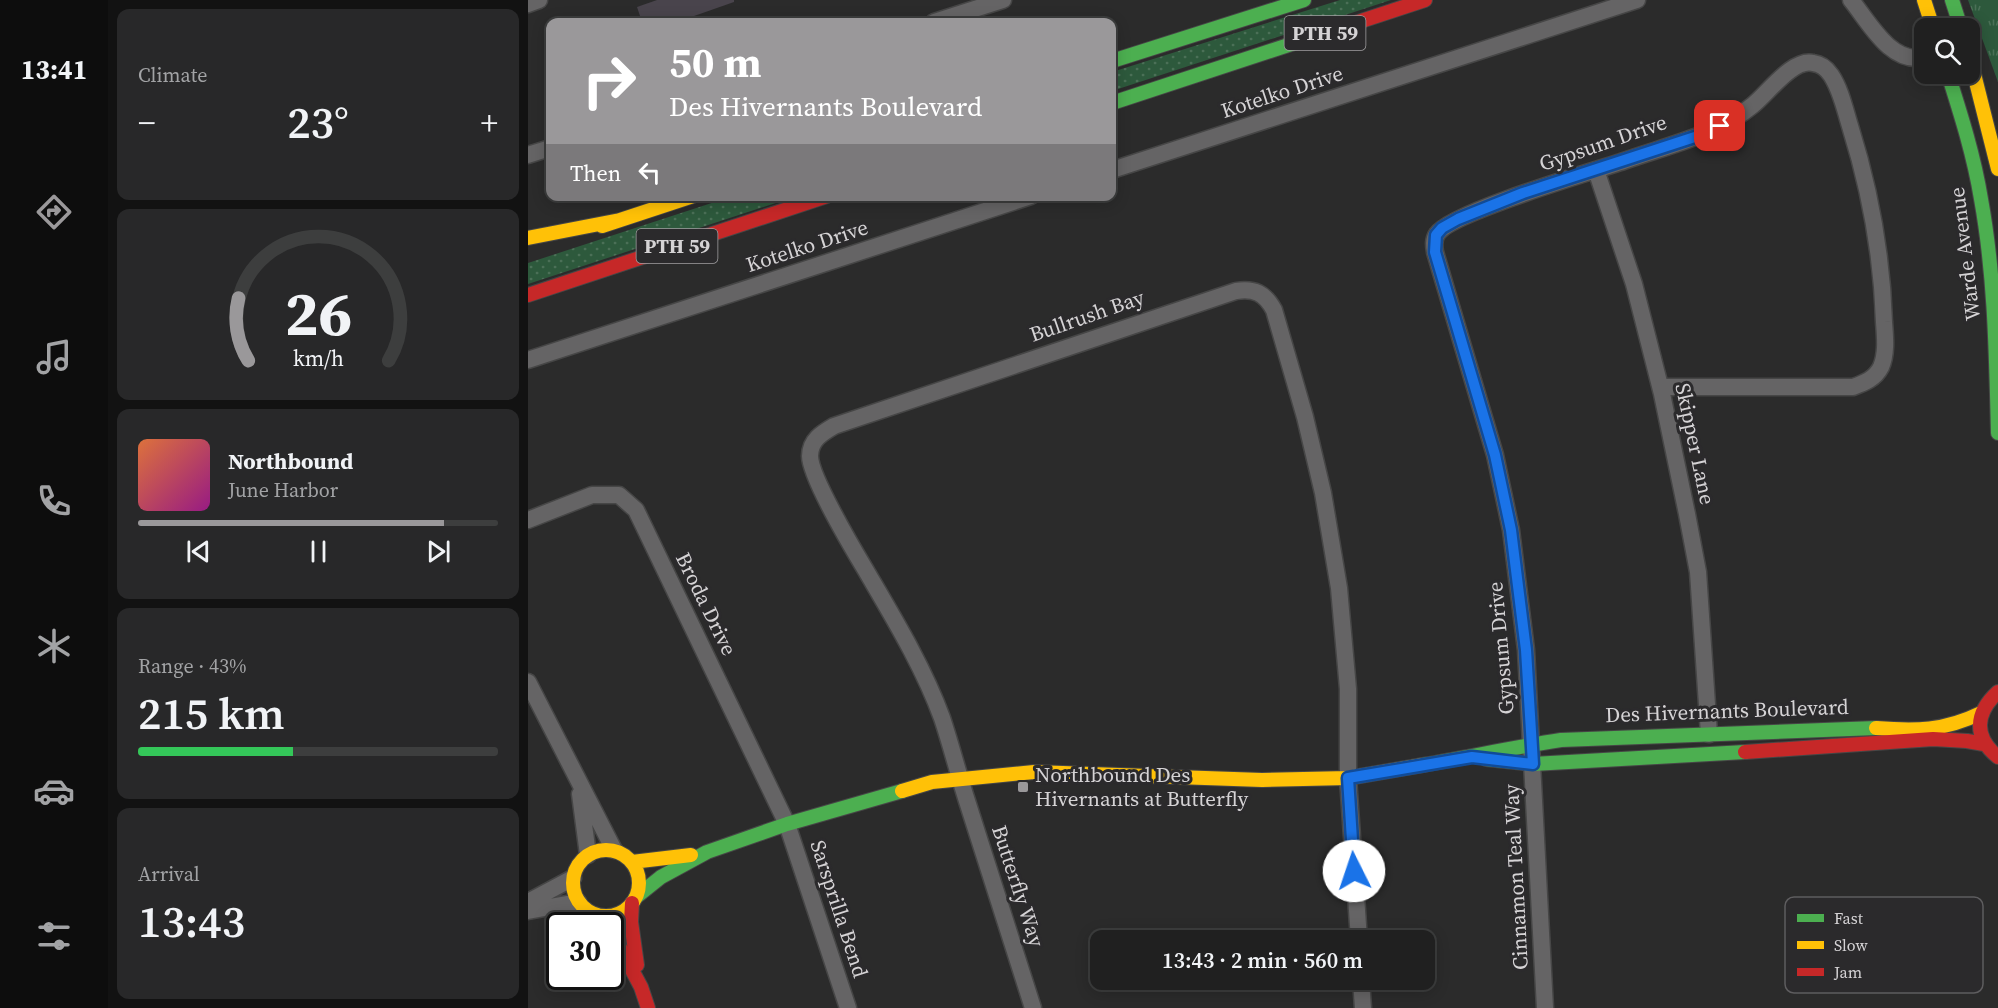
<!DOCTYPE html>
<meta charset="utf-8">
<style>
body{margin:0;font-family:"Source Serif 4",serif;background:#282829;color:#f1f3f6;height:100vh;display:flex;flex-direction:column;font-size:22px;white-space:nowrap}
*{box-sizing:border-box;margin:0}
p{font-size:20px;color:#a2a3a5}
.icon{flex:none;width:33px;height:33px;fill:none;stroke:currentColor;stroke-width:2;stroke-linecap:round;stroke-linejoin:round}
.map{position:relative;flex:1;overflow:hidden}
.panel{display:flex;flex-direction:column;gap:9px;padding:9px;background:#121212;width:420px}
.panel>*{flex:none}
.hud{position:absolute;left:18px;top:18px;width:570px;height:183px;border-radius:12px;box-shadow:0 3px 15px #0003,0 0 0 2px #3d3e3e;background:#9a989a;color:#fff;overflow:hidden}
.tools{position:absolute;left:1386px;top:18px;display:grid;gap:12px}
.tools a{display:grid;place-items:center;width:66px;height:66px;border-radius:12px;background:#202020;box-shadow:0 3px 15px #0003,0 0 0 2px #3d3e3e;font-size:30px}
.speed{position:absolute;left:18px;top:912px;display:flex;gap:12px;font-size:30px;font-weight:700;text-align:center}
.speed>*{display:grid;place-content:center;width:78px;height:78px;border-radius:50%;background:#202020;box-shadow:0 3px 15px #0003,0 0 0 2px #3d3e3e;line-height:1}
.speed .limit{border:3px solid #111;border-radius:9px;background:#fff;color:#111}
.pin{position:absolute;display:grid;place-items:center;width:51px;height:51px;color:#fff;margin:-26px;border-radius:12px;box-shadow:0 3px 9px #0006}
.me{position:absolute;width:66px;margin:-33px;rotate:356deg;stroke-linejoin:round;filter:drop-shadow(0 0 4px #0008)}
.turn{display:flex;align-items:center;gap:21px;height:126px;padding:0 24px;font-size:27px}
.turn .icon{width:78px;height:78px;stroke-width:2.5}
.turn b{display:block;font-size:42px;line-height:51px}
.then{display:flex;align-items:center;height:57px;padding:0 24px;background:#0003;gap:12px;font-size:22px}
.big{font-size:45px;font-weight:600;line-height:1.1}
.panel .card{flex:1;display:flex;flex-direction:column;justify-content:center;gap:9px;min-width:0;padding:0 21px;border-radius:12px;background:#282829}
.panel .dial{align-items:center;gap:0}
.dial svg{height:156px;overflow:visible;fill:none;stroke:#3d3e3e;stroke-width:7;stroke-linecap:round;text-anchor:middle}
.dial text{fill:#f1f3f6;stroke:none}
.song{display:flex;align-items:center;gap:18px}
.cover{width:72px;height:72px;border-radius:9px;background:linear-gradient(135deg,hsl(20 70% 55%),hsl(310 70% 35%))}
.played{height:6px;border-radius:3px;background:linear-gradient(90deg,#9a989a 85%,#3d3e3e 85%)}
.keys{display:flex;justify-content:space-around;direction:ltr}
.heat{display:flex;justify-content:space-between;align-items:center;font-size:33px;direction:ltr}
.charge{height:9px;border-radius:4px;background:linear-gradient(90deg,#34c759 43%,#3d3e3e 0)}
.trip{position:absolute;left:562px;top:930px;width:345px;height:60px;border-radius:12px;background:#202020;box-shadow:0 3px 15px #0003,0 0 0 2px #3d3e3e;font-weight:600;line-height:60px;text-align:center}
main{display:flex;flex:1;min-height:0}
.tab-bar{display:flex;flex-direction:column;width:108px;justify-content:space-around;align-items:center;background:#0d0d0d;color:#a2a3a5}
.tab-bar .icon{width:42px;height:42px}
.tab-bar .active{color:#9a989a}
.tab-bar b{font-size:27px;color:#f1f3f6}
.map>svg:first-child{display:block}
.grass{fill:url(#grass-dots)}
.park{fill:url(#park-tufts)}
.building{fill:#49444c}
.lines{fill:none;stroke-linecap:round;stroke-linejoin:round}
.street-casing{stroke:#464646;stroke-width:19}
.fast-casing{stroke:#464646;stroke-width:16}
.slow-casing{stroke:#464646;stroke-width:16}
.jam-casing{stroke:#464646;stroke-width:16}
.street{stroke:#656465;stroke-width:16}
.fast{stroke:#4caf50;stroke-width:14}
.slow{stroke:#ffc107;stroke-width:14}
.jam{stroke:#c62828;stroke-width:14}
.route-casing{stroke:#114b97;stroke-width:15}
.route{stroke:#1a73e8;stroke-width:10}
.poi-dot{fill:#9a989a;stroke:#2b2a2c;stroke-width:2}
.labels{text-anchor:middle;stroke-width:6;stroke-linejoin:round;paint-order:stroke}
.shield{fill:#2b2a2c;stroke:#a2a0a2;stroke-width:1.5}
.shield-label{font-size:20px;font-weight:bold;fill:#d5d3d5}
.street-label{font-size:21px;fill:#d5d3d5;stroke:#2b2a2c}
.poi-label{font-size:21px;fill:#d5d3d5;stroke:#2b2a2c;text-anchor:start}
.key{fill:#2b2a2c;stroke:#5e5d5f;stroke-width:1.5}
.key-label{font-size:16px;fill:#d5d3d5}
</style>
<main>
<nav class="tab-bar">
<b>13:41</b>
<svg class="icon active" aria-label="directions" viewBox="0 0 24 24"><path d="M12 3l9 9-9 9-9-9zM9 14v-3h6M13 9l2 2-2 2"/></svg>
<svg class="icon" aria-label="music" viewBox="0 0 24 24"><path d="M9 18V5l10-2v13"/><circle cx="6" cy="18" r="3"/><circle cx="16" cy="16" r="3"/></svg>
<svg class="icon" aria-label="phone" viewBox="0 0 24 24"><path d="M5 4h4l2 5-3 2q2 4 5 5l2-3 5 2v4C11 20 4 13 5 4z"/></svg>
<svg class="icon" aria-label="climate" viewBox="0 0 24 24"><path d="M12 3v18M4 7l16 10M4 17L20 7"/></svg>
<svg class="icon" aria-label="car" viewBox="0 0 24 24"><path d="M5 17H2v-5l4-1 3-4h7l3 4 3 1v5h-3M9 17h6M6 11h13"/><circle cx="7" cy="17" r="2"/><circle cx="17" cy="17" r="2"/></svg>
<svg class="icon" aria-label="filters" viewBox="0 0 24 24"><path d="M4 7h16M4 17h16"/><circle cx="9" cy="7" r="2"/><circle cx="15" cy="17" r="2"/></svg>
</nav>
<section class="panel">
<div class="card"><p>Climate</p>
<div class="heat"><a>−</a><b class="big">23°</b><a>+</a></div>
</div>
<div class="card dial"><svg viewBox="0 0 100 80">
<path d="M14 69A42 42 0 1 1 86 69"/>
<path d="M14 69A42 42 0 0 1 9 37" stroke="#9a989a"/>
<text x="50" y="56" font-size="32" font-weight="700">26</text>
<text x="50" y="72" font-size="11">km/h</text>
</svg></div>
<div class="card">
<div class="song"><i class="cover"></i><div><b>Northbound</b><p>June Harbor</p></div></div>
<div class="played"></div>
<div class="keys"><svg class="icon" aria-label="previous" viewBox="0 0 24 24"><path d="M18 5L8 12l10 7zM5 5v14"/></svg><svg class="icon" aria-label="pause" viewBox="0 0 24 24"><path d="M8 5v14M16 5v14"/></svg><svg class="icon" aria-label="next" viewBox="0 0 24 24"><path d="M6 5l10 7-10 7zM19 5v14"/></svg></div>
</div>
<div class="card"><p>Range · 43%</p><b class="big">215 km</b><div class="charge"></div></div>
<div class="card"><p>Arrival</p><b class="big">13:43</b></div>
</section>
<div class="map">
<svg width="1470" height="1008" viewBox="0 0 1470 1008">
<defs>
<pattern id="grass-dots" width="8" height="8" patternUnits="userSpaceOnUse" patternTransform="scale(1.5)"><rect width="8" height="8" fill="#2d593c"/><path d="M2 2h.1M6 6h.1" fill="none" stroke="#4b7057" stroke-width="1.8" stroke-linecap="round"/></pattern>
<pattern id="park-tufts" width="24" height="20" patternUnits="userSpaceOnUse" patternTransform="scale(1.5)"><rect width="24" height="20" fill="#2d593c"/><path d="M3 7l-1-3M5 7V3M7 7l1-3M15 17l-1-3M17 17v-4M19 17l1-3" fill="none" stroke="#4b7057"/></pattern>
</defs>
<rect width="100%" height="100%" fill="#2b2b2b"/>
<path class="grass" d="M 812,0 L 863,0 L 584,91 L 584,72 Z
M 202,197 L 266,197 L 0,284 L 0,263 Z"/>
<path class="park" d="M 1440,0 L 1470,0 L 1470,82 Z"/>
<path class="building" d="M 129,0 L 206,0 L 206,2 L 149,22 L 114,22 L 109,7 Z"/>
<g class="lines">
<defs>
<path id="street" d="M 1323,0 C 1341,22 1363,65 1396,57
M 0,4 L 11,0
M 406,22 L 475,0
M 0,155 L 22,148
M 584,170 L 1109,0
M 1068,170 L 1106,284 L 1134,394 L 1159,514 L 1170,572 L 1181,734
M 0,360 L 503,196
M 0,520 L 64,495 L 91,495 L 108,510 L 259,824 L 320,1008
M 0,682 L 86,850
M 52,794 L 60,855
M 0,902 L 45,878
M 0,911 L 50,902
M 833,980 L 835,1008
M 505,1008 C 483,939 461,870 439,801 C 430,773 423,745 414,718 C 395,666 365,617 337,569 C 325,549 282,476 282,456 C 282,440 294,433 306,426 L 708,291 C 726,288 737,293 746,310 L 777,417 L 795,493 L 811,588 L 820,689 L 820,778 L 831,940
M 1017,1008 L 998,650 L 983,530 L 967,455 L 907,252 C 906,246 905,240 909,234 C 922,213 1062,172 1093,162 C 1137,146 1188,136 1225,105 C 1240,93 1265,58 1285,63 C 1293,64 1299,69 1303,75 C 1313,90 1317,110 1322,126 C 1342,190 1354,255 1356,322 C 1357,336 1359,353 1353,367 C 1347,379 1336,383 1325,387 L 1133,387"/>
<path id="fast" d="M 1424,0 L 1433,28
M 584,61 L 776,0
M 1420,74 C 1433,115 1446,156 1453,199 C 1467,276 1468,355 1470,433
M 584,103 L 818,26
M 958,759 L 1005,764 L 1217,752
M 895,765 C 941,757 987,747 1033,740 L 1348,728
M 108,897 L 133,877 L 179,852 L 259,824 L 374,791"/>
<path id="slow" d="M 1396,0 L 1405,28
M 1442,58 L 1470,169
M 74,226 L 165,196
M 0,238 L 92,220
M 1348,728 C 1388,731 1416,731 1453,713
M 374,791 L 404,782 L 506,772 L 734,780 L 820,778 L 895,765
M45 883a33 33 0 1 1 66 0a33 33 0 1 1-66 0Z
M 104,862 L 163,855"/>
<path id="jam" d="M 818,26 L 897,0
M 0,295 L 299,196
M 1470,692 C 1447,713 1445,737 1470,757
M 1217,752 L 1405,739 L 1439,741 L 1456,744
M 104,903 L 103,922 L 109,965
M 82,929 L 113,987 L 120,1008"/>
</defs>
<use href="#street" class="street-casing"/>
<use href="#fast" class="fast-casing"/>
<use href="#slow" class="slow-casing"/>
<use href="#jam" class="jam-casing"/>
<use href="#street" class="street"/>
<use href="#fast" class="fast"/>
<use href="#slow" class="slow"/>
<use href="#jam" class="jam"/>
</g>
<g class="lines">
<defs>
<path id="route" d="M 826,871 L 820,778 L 944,757 L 1005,764 L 998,650 L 983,530 L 967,455 L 907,252 L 908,235 L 914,228 L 930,219 L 995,193 L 1176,134 L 1192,126"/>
</defs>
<use href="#route" class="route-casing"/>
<use href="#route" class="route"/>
</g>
<rect class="poi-dot" x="489" y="781" width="12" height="12" rx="3"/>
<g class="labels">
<g class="shield">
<rect x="756.5" y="16" width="81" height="34" rx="4.5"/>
<rect x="108.5" y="229" width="81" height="34" rx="4.5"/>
</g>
<g class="shield-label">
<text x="797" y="40">PTH 59</text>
<text x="149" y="253">PTH 59</text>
</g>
<g class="street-label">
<text transform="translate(754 92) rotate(-18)" y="7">Kotelko Drive</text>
<text transform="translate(1075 143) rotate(-19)" y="7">Gypsum Drive</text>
<text transform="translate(279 246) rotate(-18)" y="7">Kotelko Drive</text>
<text transform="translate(1437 254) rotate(-97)" y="7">Warde Avenue</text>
<text transform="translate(559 316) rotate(-19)" y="7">Bullrush Bay</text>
<text transform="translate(1167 444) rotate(78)" y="7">Skipper Lane</text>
<text transform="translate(178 604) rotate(64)" y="7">Broda Drive</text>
<text transform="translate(973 648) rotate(-95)" y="7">Gypsum Drive</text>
<text transform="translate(1199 711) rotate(-2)" y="7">Des Hivernants Boulevard</text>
<text transform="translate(988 877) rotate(-93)" y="7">Cinnamon Teal Way</text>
<text transform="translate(490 886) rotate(72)" y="7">Butterfly Way</text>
<text transform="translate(311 909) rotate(72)" y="7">Sarsprilla Bend</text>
</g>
<g class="poi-label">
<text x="507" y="782">Northbound Des<tspan x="507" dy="24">Hivernants at Butterfly</tspan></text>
</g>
</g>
<rect x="1257" y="897" width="198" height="96" rx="9" class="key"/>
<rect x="1269" y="914" width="27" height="8" fill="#4caf50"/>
<rect x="1269" y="941" width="27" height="8" fill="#ffc107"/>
<rect x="1269" y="968" width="27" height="8" fill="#c62828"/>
<g class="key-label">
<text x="1306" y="924">Fast</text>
<text x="1306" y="951">Slow</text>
<text x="1306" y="978">Jam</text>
</g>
</svg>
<div class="tools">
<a><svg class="icon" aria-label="search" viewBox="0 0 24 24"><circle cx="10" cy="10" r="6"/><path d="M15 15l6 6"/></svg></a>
</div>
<div class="speed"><div class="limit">30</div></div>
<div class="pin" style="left:1192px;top:126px;background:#d93025"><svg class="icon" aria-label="arrive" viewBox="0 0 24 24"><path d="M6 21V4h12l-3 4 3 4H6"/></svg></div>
<svg class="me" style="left:826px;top:871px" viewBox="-20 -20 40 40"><circle r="19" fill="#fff"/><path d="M0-13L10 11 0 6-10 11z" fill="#1a73e8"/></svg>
<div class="trip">13:43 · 2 min · 560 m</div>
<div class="hud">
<div class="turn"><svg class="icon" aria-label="right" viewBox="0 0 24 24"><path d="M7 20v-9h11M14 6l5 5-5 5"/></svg><div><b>50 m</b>Des Hivernants Boulevard</div></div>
<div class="then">Then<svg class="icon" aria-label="left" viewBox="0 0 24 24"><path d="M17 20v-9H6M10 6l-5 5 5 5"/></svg></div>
</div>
</div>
</main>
